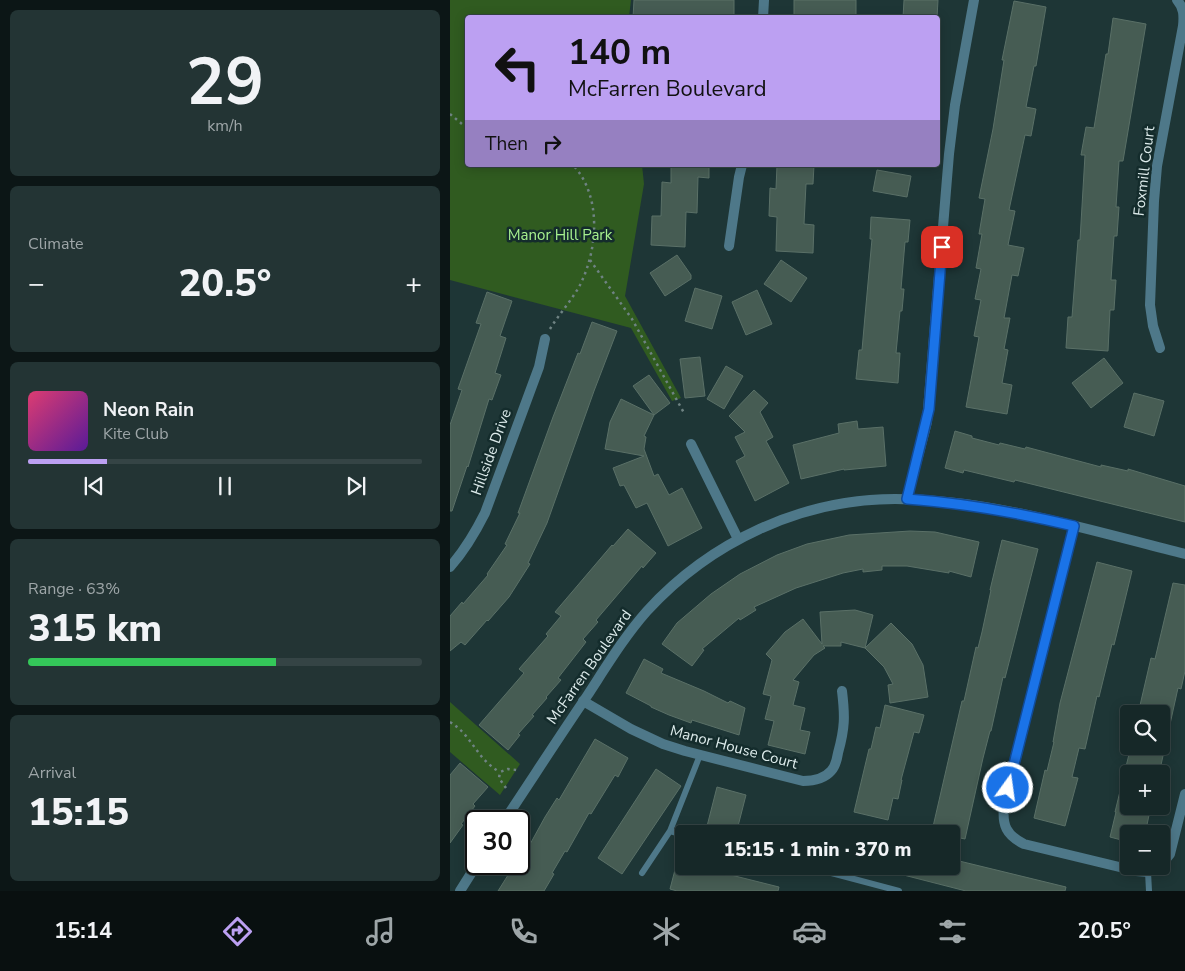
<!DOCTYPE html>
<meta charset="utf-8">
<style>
body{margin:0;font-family:"Nunito Sans",sans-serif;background:#233434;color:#f1f3f6;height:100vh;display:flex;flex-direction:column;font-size:19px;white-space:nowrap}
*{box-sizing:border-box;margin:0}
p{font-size:16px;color:#9ea6a8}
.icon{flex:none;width:28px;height:28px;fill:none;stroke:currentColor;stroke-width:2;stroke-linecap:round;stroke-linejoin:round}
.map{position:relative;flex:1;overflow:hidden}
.sheet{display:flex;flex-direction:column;gap:10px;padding:10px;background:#0c1616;width:450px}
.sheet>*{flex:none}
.guide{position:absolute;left:15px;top:15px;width:475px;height:152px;border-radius:5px;box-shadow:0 2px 12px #0003,0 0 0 1px #354445;background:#bca0f2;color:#111;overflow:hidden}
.controls{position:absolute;left:670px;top:705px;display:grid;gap:10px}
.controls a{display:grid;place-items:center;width:50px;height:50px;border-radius:5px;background:#162828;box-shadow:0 2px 12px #0003,0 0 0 1px #354445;font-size:25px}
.speed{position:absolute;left:15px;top:810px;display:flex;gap:10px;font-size:25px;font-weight:700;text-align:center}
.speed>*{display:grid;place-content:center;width:65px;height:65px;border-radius:50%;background:#162828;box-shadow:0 2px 12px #0003,0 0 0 1px #354445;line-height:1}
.speed .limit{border:2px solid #111;border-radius:8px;background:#fff;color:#111}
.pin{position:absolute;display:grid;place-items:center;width:42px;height:42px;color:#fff;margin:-21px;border-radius:10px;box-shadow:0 2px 8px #0006}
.me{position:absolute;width:55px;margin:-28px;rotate:14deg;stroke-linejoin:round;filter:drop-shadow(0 0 4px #0008)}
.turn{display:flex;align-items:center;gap:18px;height:105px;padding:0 20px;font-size:22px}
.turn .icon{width:65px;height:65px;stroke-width:2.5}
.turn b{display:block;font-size:35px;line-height:42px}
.then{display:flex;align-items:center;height:48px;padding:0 20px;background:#0003;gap:10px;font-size:19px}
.big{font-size:38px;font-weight:800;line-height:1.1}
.sheet .widget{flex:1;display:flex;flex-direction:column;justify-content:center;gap:8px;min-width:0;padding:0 18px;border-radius:8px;background:#233434}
.sheet .dial{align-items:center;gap:0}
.dial b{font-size:65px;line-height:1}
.song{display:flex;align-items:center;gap:15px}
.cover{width:60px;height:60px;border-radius:8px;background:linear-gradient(135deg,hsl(340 70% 55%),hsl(270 70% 35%))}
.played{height:5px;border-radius:2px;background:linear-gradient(90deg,#bca0f2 20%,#354445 20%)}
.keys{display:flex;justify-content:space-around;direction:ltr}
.heat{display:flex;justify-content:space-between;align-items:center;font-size:28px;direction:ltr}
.charge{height:8px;border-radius:4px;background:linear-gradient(90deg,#34c759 63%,#354445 0)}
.trip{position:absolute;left:225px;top:825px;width:285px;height:50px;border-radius:5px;background:#162828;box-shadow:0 2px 12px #0003,0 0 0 1px #354445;font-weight:800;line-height:50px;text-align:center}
.dock{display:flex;height:80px;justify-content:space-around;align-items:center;background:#091010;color:#9ea6a8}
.dock .icon{width:35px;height:35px}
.dock .active{color:#bca0f2}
.dock b{font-size:22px;color:#f1f3f6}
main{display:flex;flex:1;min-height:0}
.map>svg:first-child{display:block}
.green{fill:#305b20}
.building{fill:#465c53;stroke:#5a7067}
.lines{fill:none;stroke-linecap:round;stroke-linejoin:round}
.path{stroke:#6f8383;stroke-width:2.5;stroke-dasharray:2.5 4;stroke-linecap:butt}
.service{stroke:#4e7889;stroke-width:6}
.minor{stroke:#4e7889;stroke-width:10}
.tertiary{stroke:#4e7889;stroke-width:10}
.route-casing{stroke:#114b97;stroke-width:12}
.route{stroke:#1a73e8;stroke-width:9}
.labels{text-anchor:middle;stroke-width:5;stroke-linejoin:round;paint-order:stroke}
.street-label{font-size:15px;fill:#ddebeb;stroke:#142c2c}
.park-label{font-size:15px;fill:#a7f18e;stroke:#142c2c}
</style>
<main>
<section class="sheet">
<div class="widget dial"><b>29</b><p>km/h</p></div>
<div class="widget"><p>Climate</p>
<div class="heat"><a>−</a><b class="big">20.5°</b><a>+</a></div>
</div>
<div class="widget">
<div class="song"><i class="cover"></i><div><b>Neon Rain</b><p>Kite Club</p></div></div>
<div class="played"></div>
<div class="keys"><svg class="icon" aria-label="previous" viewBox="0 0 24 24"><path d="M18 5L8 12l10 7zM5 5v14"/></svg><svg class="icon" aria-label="pause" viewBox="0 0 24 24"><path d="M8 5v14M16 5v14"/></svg><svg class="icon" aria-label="next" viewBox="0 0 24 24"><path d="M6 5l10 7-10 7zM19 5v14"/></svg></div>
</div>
<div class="widget"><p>Range · 63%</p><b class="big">315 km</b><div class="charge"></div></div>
<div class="widget"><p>Arrival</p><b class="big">15:15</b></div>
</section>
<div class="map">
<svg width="735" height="891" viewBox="0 0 735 891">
<rect width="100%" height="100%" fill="#1e3636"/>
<path class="green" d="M 0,0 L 181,0 L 179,17 L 18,18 L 18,165 L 192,165 L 194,184 L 175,296 L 231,398 L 222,401 L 181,328 L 0,280 Z
M 0,702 L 70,764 L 50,795 L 0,752 Z"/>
<path class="building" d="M 184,0 L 284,0 L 284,18 L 183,18 Z
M 344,0 L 406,0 L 406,18 L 344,18 Z
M 454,0 L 488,0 L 487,18 L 453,18 Z
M 564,1 L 596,7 L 586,66 L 584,66 L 576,107 L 586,109 L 581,136 L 575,135 L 559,210 L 565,211 L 558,245 L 574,248 L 568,276 L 562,275 L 554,318 L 560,318 L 554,349 L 558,350 L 552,383 L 562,385 L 557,414 L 516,407 L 529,337 L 524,336 L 531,300 L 525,299 L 531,269 L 526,268 L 532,234 L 529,234 L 535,199 L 529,198 L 543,129 L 554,60 L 552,60 Z
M 663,18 L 696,24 L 673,161 L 669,161 L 666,207 L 669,207 L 667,236 L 664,236 L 661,280 L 666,280 L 664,310 L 660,310 L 658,351 L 616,348 L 618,317 L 622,317 L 628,240 L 630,240 L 635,155 L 631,155 L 636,127 L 644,128 L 656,54 L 658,54 Z
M 221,165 L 259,165 L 259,178 L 248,177 L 247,213 L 236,212 L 235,247 L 201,245 L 202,216 L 211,216 L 212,182 L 221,183 Z
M 327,165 L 364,165 L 363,184 L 356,184 L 354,224 L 364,225 L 363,253 L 326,251 L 327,217 L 319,216 L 320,188 L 326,189 Z
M 427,170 L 461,176 L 457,197 L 423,191 Z
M 421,217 L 460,220 L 458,242 L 455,242 L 451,289 L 454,289 L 452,311 L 450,311 L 446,353 L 450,353 L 448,383 L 406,379 L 409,350 L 412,350 L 415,316 L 422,239 L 420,239 Z
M 227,255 L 241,275 L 241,279 L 215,296 L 200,273 Z
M 331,260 L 357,278 L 341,302 L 314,284 Z
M 245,288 L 272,296 L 262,329 L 235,321 Z
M 307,290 L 322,324 L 296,335 L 282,302 Z
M 37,292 L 62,301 L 50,336 L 56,338 L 45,373 L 51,375 L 42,400 L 39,399 L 18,467 L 17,466 L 2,511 L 0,511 L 0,425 L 12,390 L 8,389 L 31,324 L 26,323 Z
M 142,322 L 167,331 L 144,391 L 97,523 L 78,563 L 80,564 L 59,597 L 38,621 L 37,620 L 15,645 L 11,642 L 0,651 L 0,616 L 12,602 L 13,604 L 38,575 L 37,574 L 57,545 L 55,544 L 70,513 L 68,513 L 103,417 L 128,353 L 130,354 Z
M 250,357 L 255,396 L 235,398 L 230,359 Z
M 654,358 L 673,383 L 641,408 L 622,383 Z
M 276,366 L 293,376 L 274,409 L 257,399 Z
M 199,375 L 220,403 L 204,415 L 183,386 Z
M 304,390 L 318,403 L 310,412 L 323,437 L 316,441 L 339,483 L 305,501 L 286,461 L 295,456 L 285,437 L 295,432 L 279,416 Z
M 684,393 L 714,401 L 704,436 L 674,427 Z
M 171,399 L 204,415 L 194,436 L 196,437 L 194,449 L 204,476 L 208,474 L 219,495 L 232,488 L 252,528 L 218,546 L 197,503 L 186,508 L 174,485 L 170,486 L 163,468 L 194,456 L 155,449 L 160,422 Z
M 407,421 L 408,429 L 433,427 L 436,466 L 394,470 L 394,469 L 351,479 L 343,445 L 389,433 L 388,424 Z
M 505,431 L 522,436 L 522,438 L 549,445 L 550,443 L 575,449 L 576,447 L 651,467 L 651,465 L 678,471 L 678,469 L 735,486 L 735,522 L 565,480 L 564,482 L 514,470 L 513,473 L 495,468 Z
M 178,529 L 206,553 L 193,568 L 192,566 L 146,620 L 148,622 L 133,639 L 136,642 L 108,678 L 111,680 L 96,697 L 97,698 L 82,715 L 84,716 L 68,734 L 70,735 L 58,750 L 29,725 L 74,673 L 69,669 L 98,636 L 96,634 L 111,616 L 105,612 L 162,545 L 163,546 Z
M 460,531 L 485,532 L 529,542 L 521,577 L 499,571 L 499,573 L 457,566 L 432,566 L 432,570 L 413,572 L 413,569 L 393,573 L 346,588 L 304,607 L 306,610 L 290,620 L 289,618 L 252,649 L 254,650 L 242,666 L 212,644 L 227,623 L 261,594 L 290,574 L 327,555 L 357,544 L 399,535 Z
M 552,540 L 588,549 L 555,678 L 553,677 L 541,731 L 540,731 L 533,758 L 515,839 L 501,836 L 501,834 L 482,831 L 512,701 L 514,701 L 526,647 L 528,648 L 532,632 L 541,590 L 540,590 Z
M 647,562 L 682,571 L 664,645 L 662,644 L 649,697 L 647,696 L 635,749 L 629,748 L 622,777 L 628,778 L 615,826 L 584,818 L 595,770 L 597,771 L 604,742 L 603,742 L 610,703 Z
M 723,583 L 735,585 L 735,671 L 731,689 L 728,688 L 709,774 L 679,774 L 679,806 L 701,806 L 695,834 L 679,834 L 679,842 L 660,837 L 666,812 L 665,812 L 681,746 L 711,746 L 711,714 L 688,714 L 701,658 L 705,659 Z
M 405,610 L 423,615 L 415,648 L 391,642 L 391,646 L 373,646 L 375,648 L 364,655 L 343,680 L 349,682 L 343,705 L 355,708 L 350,730 L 360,732 L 355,754 L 318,745 L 324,721 L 315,719 L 321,696 L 313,694 L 322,660 L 316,654 L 335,632 L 353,619 L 372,644 L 370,612 Z
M 441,623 L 462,644 L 473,665 L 478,697 L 440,703 L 438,685 L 443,684 L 434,667 L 415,648 Z
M 194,659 L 213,669 L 211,673 L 254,691 L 278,703 L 280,701 L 295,708 L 289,735 L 242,720 L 241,723 L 219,715 L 201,707 L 201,706 L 176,693 Z
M 435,705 L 474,715 L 469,733 L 464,732 L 451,780 L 452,780 L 448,799 L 443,798 L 438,820 L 404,812 L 419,749 L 421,749 L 426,727 L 430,728 Z
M 145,739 L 178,758 L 168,777 L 165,775 L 141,814 L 139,813 L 117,852 L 115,851 L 102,873 L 104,874 L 94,891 L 48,891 L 65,864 L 69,864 L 69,854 L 73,857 L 95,817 L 107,798 L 109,800 Z
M 10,763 L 38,787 L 23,804 L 25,806 L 11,824 L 13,825 L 0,843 L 0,775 Z
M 206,769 L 231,786 L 172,874 L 148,858 Z
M 267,787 L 296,795 L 286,834 L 255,834 Z
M 501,859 L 616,887 L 615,891 L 516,891 L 434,870 L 434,866 L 501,866 Z
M 226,866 L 245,866 L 329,887 L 328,891 L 227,891 L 220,889 Z"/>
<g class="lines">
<path class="path" d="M 0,114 L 18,129
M 140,260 L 182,319 L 234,413
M 100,329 C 109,314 122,300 130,285 C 148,249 152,196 123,165
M 0,722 C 23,736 26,759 50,772
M 56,788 L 49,778 L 50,772 L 58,769 L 67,770"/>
<path class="service" d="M 234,835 L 220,831 L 250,755
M 355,866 L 449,891
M 698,872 L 699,891
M 192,873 L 220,831"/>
<path class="minor" d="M 313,18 L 314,0
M 279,246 L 289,177 L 292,165
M 710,348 L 703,326 L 700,305 L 704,201 L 707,166 L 733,26 C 734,16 734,8 727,0
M 241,444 L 288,539
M 624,526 L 554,806 C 552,825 556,835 574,844 L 686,871 L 698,872 L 710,866
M 0,567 C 15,550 25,533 35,513 L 89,367 L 95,339
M 133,701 L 181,729 L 213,744 L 235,751 L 353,781 C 363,781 374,779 381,771 C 386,766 387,759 388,753 C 395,728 395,716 392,691
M 711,865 L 720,854 L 735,794"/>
<path class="tertiary" d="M 457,499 L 477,422 L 499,154 L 505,105 L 524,0
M 54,821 C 82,779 109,737 137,696 C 156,667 174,637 197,611 C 260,542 351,499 445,499 C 540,499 643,531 735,554
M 10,891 L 27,864"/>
</g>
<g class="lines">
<defs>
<path id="route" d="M 492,247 L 479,409 L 457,499 C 514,503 569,513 624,526 L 558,788"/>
</defs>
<use href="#route" class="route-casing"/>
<use href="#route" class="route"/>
</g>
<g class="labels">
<g class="street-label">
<text transform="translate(694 171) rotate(-83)" y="5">Foxmill Court</text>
<text transform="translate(41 452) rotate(-70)" y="5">Hillside Drive</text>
<text transform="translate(139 667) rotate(-55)" y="5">McFarren Boulevard</text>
<text transform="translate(284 747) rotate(15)" y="5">Manor House Court</text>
</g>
<g class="park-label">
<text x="110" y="240">Manor Hill Park</text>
</g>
</g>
</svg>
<div class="controls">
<a><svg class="icon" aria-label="search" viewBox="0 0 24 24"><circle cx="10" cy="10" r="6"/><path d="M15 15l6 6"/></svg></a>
<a>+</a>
<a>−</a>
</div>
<div class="speed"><div class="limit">30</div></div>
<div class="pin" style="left:492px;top:247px;background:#d93025"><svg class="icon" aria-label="arrive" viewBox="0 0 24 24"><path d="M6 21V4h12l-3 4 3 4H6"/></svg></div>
<svg class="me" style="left:558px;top:788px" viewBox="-20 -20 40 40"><circle r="17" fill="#1a73e8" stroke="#fff" stroke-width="3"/><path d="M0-11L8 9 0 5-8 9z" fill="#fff"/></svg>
<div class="trip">15:15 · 1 min · 370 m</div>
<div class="guide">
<div class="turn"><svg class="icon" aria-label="left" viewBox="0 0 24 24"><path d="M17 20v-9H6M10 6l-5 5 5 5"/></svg><div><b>140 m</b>McFarren Boulevard</div></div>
<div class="then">Then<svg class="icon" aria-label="right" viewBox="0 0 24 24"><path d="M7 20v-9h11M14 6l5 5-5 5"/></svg></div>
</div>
</div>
</main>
<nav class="dock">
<b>15:14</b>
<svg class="icon active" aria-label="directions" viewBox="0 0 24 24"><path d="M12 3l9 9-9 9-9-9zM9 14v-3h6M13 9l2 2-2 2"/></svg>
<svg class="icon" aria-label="music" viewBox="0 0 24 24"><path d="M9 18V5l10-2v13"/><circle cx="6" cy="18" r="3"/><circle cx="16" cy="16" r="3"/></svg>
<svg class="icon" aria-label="phone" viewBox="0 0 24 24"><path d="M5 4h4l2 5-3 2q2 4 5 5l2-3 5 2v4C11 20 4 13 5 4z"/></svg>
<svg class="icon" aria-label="climate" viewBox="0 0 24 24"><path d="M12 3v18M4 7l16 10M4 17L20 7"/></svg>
<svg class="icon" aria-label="car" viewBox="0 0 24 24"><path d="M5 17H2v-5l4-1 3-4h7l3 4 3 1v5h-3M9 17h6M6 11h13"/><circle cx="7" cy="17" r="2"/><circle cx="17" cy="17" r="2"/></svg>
<svg class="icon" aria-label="filters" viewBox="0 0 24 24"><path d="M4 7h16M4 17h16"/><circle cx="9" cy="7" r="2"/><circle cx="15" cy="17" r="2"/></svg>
<b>20.5°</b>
</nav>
